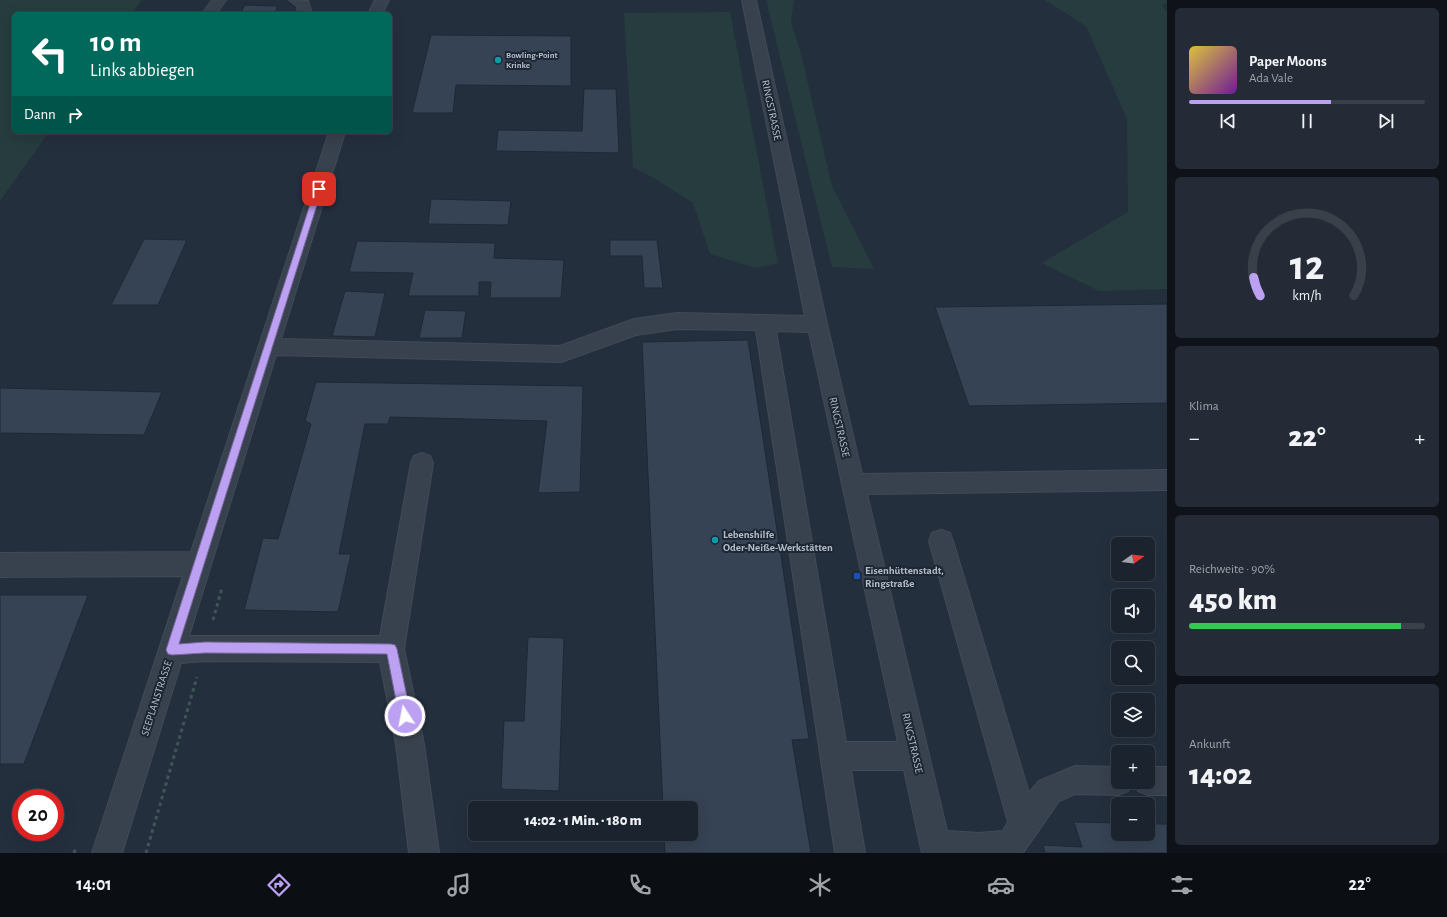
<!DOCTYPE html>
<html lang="de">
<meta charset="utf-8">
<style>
body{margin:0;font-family:"Alegreya Sans",sans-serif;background:#242b36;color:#f1f3f6;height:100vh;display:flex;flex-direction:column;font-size:15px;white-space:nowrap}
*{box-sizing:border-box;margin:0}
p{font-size:13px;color:#a0a4aa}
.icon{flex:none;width:22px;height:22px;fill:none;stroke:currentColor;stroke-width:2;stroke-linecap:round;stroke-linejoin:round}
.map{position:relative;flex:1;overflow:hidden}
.sheet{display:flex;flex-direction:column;gap:8px;padding:8px;background:#0f1319;width:280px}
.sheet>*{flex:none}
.hud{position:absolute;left:12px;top:12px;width:380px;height:122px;border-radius:6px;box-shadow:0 4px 16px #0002,0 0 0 1px #39404a;background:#00695c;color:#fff;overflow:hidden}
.needle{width:26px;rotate:76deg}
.controls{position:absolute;left:1111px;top:537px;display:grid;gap:8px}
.controls a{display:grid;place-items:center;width:44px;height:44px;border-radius:6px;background:#1b232e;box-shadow:0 4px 16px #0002,0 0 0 1px #39404a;font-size:20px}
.speed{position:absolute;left:12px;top:789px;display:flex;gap:8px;font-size:20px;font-weight:700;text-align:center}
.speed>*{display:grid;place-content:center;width:52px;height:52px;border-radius:50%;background:#1b232e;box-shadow:0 4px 16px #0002,0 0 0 1px #39404a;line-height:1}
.speed .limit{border:6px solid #d22;background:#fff;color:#111}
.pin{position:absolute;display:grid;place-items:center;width:34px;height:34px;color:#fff;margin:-17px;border-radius:8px;box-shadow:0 2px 6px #0006}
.me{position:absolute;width:44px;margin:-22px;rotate:349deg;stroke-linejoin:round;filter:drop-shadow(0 0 3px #0008)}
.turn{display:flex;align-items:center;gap:14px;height:84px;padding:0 12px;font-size:18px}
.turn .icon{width:52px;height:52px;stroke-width:2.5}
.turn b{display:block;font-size:28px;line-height:34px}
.then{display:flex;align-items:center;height:38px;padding:0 12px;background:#0003;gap:8px;font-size:15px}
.big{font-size:30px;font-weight:800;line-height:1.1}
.sheet .tile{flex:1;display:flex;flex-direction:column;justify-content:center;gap:6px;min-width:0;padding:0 14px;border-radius:6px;background:#242b36}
.sheet .dial{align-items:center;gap:0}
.dial svg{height:104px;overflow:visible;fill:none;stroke:#39404a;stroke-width:7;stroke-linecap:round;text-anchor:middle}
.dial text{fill:#f1f3f6;stroke:none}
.song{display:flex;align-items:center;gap:12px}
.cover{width:48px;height:48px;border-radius:6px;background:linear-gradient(135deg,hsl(50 70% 55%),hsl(280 70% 35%))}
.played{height:4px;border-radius:2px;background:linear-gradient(90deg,#bca0f2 60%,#39404a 60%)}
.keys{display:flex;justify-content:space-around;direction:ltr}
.heat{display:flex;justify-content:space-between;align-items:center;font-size:22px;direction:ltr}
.charge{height:6px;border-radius:3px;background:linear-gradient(90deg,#34c759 90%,#39404a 0)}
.trip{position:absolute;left:468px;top:801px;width:230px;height:40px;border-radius:6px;background:#1b232e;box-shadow:0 4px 16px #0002,0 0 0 1px #39404a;font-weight:800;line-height:40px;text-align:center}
.dock{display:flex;height:64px;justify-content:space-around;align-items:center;background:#0b0e12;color:#a0a4aa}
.dock .icon{width:28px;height:28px}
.dock .selected{color:#bca0f2}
.dock b{font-size:18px;color:#f1f3f6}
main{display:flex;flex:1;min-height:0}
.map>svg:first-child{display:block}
.green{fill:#263c3f}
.building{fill:#364354;stroke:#1f2835}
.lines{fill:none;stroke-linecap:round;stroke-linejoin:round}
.minor-casing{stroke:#414a57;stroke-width:2}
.path{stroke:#3f5557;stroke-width:3;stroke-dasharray:3.5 3.5;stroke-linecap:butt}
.minor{fill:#38414e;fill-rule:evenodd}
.route{fill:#bca0f2;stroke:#7a689d}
.culture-dot{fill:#0f9aa8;stroke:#1d2633;stroke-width:1.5}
.transit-dot{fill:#1a4fb4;stroke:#1d2633;stroke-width:1.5}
.labels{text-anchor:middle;stroke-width:4;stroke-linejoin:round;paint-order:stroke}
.far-poi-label{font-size:9px;font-weight:bold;fill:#b4bcc9;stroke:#1d2633;text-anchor:start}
.street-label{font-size:11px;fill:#b4bcc9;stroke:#1d2633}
.poi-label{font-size:11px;font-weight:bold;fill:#b4bcc9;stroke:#1d2633;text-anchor:start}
</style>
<main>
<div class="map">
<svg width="1167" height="853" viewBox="0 0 1167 853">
<rect width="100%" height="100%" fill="#242f3e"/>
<path class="green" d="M 0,0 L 142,0 L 132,14 L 14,14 L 14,132 L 49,132 L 0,201 Z
M 766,0 L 794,0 L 791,22 L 801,54 L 832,186 L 874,269 L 832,267 Z
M 1045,0 L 1167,0 L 1167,2 L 1162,5 L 1167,12 L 1167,289 L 1099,291 L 1042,263 L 1128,212 L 1127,119 L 1086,26 Z
M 730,12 L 778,263 L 755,268 L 710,254 L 693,203 L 655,179 L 633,167 L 624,13 Z"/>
<path class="building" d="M 245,5 L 278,6 L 274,14 L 240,14 Z
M 431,35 L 571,36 L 571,86 L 456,85 L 453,113 L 412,113 Z
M 584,89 L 616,89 L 619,153 L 496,151 L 498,130 L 582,131 Z
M 431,199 L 511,201 L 508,225 L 428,224 Z
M 144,239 L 187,240 L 158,305 L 111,305 Z
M 610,240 L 657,240 L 663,288 L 644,288 L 642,256 L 610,256 Z
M 357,241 L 495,243 L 494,258 L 564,260 L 561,298 L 490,298 L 491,282 L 479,282 L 479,296 L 408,296 L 413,273 L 349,272 Z
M 345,291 L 385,293 L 375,337 L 332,336 Z
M 1167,304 L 1167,403 L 969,406 L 935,307 Z
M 425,310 L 466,311 L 462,338 L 419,338 Z
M 748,340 L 809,739 L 792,740 L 811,853 L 665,853 L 664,834 L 691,834 L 691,808 L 663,808 L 642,342 Z
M 316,382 L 583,386 L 580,492 L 538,493 L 547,421 L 390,417 L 388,424 L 365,424 L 339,554 L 351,554 L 338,612 L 244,610 L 263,538 L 278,539 L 311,424 L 305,421 Z
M 0,388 L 162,392 L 144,435 L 0,433 Z
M 0,595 L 88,595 L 24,764 L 0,764 Z
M 528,637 L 564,638 L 559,791 L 501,789 L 504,721 L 524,721 Z
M 1074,822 L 1118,823 L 1118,834 L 1148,834 L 1148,824 L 1167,824 L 1167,853 L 1045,853 L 1043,845 L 1082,847 Z"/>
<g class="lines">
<defs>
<path id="minor" d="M 212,0 L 226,0 L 216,14 L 202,14 Z
M 289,0 L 308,1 L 312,14 L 298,14 L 297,6 Z
M 375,0 L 389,0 L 382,14 L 368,14 Z
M 742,0 L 756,0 L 827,324 L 862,474 L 1167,470 L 1167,490 L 867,494 L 947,831 L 979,833 L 1003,831 L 1008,822 L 929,541 L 932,533 L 941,530 L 950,533 L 953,541 L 1029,793 L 1039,781 L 1075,766 L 1118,767 L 1118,782 L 1132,782 L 1128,791 L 1118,795 L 1075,794 L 1059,801 L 1023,853 L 922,853 L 904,770 L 851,770 L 865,853 L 835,853 L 756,330 L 677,329 L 636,335 L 561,362 L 276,355 L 189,636 L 380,636 L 411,463 L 414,456 L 422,453 L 430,456 L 433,463 L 404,649 L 424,744 L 439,853 L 409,853 L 396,744 L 380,662 L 205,661 L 181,663 L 122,853 L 92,853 L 183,576 L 0,577 L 0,553 L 191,552 L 329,132 L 345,132 L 281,339 L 560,346 L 634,319 L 677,313 L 805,316 ZM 776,331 L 809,332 L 898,742 L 846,742 Z
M 1148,767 L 1167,767 L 1167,795 L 1148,795 L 1138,791 L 1134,782 L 1148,782 Z"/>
</defs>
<use href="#minor" class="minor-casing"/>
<path class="path" d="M 213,620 L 222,588
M 74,853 L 76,847
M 146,853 L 197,677"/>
<use href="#minor" class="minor"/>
</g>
<path class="route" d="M 319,187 L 322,189 L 179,644 L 205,642 L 391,644 L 395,645 L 397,649 L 411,716 L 409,721 L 405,722 L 401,721 L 399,716 L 387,654 L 205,653 L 172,655 L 168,654 L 166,650 L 315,189 Z"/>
<g class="culture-dot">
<circle cx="498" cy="60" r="4"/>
<circle cx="715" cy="540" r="4"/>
</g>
<rect class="transit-dot" x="853" y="572" width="8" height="8" rx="2"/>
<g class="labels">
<g class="far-poi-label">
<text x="506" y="58">Bowling-Point<tspan x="506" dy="10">Krinke</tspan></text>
</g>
<g class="street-label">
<text transform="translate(772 110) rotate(78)" y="4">RINGSTRASSE</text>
<text transform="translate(840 427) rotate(77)" y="4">RINGSTRASSE</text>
<text transform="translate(156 698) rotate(-72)" y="4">SEEPLANSTRASSE</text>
<text transform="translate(913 743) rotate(77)" y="4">RINGSTRASSE</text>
</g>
<g class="poi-label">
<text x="723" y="538">Lebenshilfe<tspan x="723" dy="13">Oder-Neiße-Werkstätten</tspan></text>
<text x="865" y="574">Eisenhüttenstadt,<tspan x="865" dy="13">Ringstraße</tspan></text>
</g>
</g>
</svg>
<div class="controls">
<a><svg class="needle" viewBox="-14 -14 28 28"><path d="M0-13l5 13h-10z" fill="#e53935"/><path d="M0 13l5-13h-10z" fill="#a0a4aa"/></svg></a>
<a><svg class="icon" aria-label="sound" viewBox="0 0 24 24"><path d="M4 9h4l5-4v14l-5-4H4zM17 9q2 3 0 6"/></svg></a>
<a><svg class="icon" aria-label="search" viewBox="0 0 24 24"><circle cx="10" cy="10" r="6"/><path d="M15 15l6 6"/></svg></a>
<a><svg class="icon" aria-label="layers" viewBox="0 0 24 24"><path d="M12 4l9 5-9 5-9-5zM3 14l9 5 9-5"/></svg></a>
<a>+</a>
<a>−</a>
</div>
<div class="speed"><div class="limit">20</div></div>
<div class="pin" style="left:319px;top:189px;background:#d93025"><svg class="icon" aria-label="arrive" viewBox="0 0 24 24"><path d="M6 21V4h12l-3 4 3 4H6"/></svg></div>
<svg class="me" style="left:405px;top:716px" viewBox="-20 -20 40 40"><circle r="17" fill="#bca0f2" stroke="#fff" stroke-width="3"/><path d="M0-11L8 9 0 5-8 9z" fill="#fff"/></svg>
<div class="trip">14:02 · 1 Min. · 180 m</div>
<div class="hud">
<div class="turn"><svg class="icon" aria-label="left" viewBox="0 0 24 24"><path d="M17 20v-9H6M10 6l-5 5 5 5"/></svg><div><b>10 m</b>Links abbiegen</div></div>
<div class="then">Dann<svg class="icon" aria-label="right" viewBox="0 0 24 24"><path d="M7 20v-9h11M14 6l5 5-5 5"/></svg></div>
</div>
</div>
<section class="sheet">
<div class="tile">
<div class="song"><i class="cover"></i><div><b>Paper Moons</b><p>Ada Vale</p></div></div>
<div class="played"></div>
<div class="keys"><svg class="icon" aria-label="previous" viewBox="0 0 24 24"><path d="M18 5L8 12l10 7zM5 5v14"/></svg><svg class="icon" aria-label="pause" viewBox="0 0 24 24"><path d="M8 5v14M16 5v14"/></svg><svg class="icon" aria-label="next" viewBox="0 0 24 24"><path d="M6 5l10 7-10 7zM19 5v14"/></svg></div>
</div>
<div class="tile dial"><svg viewBox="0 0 100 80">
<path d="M14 69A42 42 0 1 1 86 69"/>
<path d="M14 69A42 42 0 0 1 9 55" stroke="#bca0f2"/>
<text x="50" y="56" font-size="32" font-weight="700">12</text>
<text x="50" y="72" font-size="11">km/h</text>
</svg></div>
<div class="tile"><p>Klima</p>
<div class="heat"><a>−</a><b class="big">22°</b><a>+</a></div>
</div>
<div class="tile"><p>Reichweite · 90%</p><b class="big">450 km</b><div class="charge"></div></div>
<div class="tile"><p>Ankunft</p><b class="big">14:02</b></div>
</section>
</main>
<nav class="dock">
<b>14:01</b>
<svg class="icon selected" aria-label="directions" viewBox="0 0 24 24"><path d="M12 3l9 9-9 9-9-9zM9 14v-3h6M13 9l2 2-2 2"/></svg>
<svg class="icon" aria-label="music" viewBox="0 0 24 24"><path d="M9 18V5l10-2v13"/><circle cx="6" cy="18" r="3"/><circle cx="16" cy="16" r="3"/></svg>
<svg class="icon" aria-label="phone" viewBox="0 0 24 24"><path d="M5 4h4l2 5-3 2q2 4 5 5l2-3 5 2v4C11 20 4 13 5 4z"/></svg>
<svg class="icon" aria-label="climate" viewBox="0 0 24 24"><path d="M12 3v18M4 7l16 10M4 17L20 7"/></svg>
<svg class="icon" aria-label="car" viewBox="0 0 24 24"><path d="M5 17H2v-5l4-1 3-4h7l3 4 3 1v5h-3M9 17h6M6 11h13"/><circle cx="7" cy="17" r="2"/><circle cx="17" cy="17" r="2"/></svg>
<svg class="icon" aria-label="filters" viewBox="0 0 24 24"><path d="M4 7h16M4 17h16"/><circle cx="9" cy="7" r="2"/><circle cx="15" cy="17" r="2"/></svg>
<b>22°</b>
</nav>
